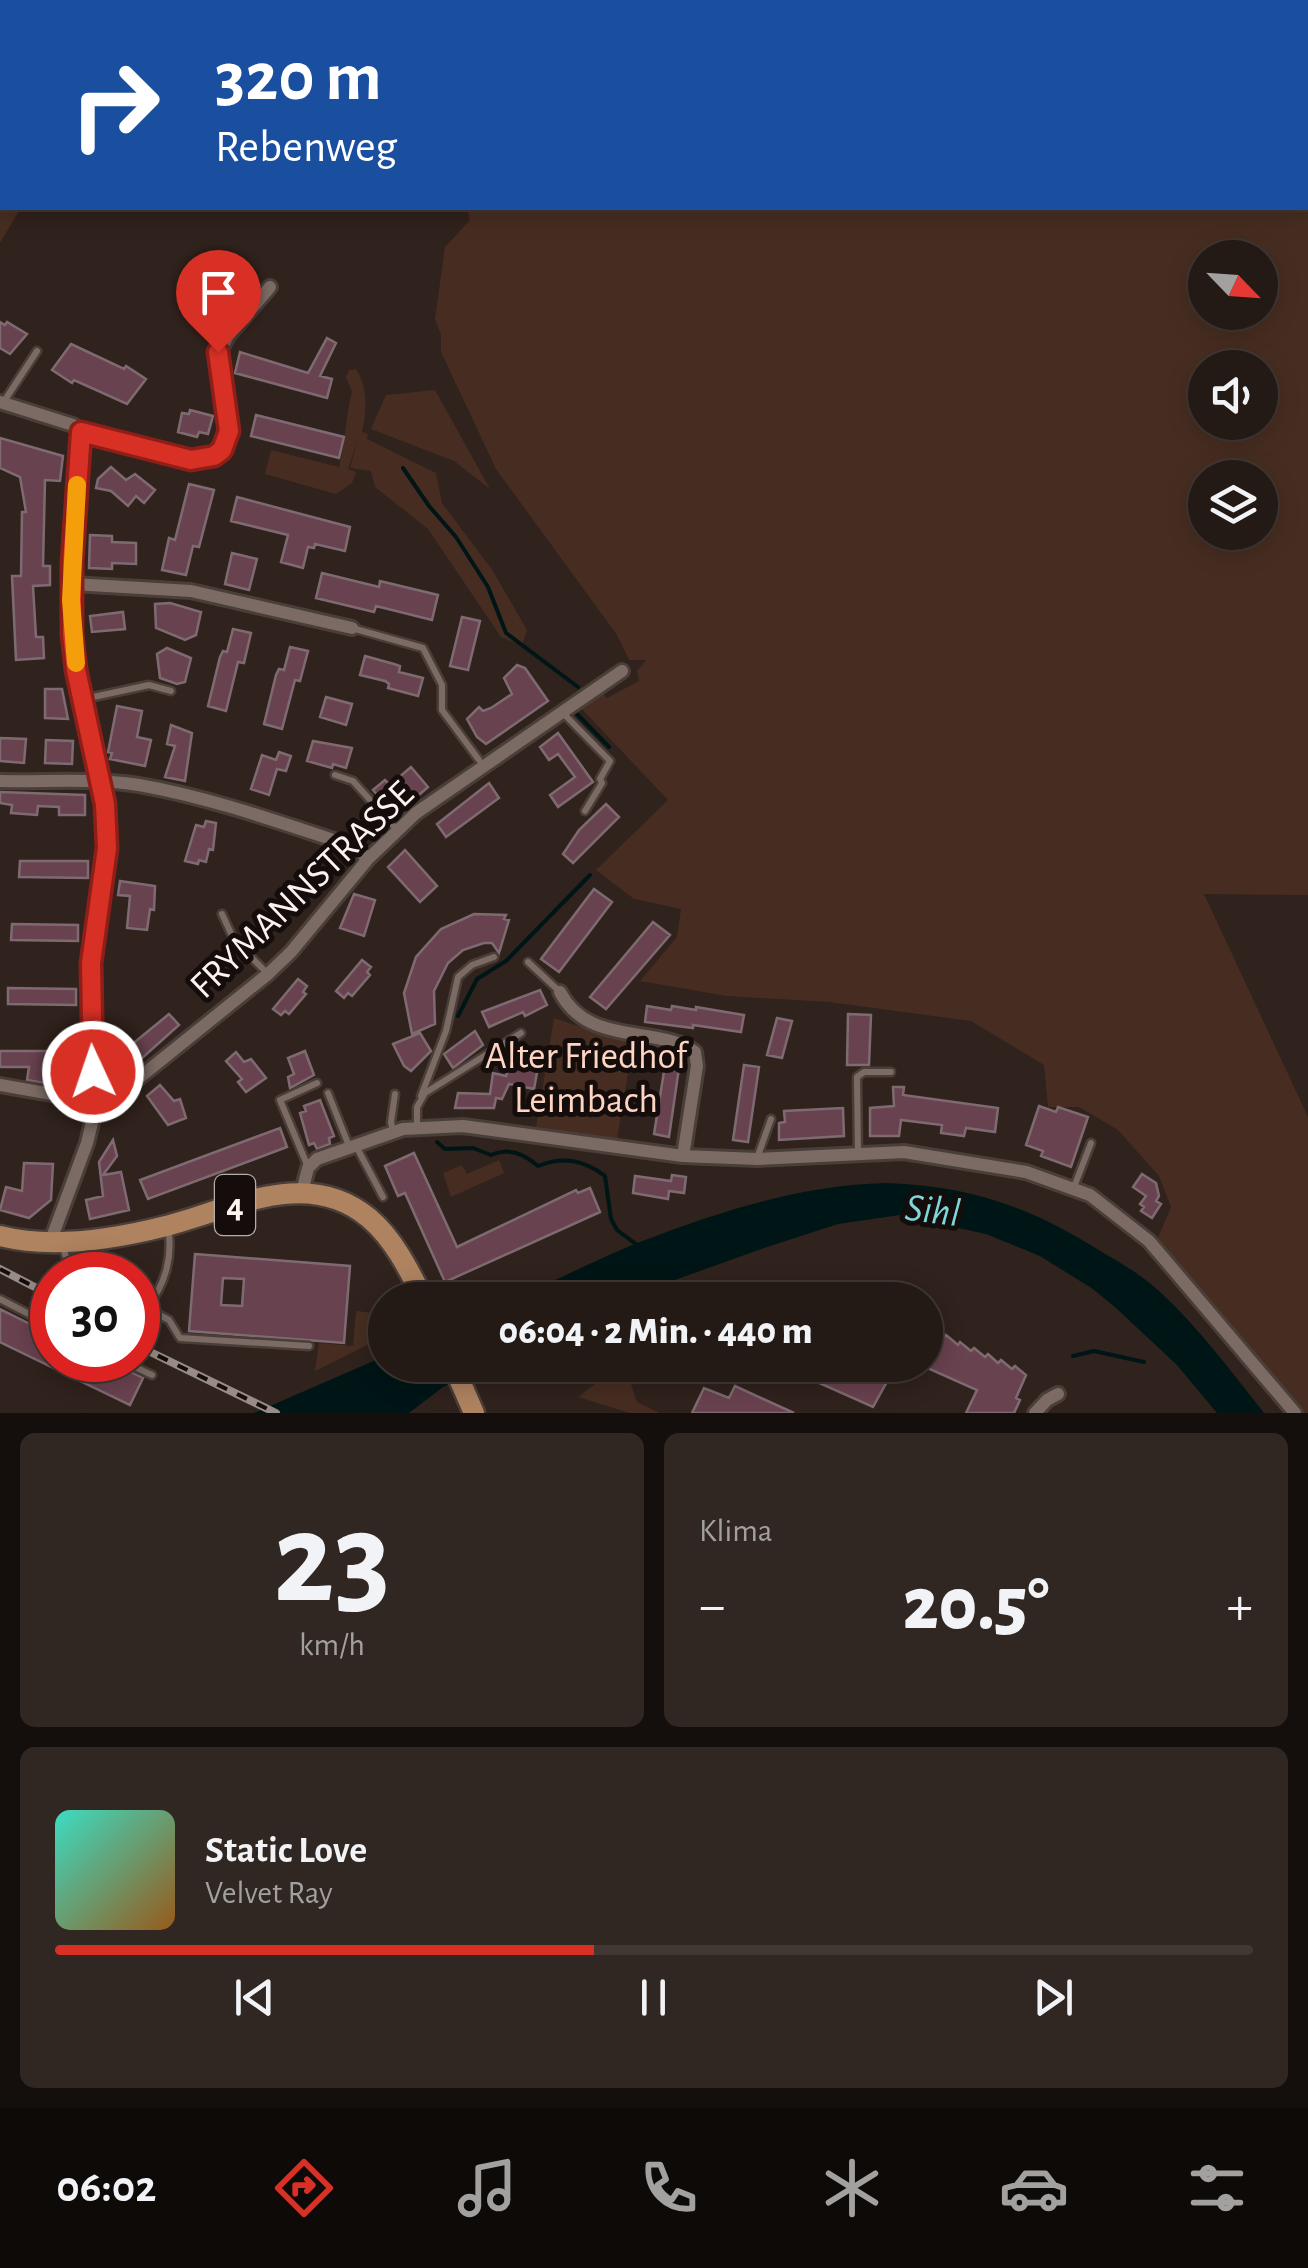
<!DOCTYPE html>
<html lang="de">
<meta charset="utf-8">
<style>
body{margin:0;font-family:"Alegreya Sans",sans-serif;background:#302722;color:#f1f3f6;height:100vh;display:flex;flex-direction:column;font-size:38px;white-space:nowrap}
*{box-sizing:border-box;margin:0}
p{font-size:32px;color:#a3a1a0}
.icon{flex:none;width:55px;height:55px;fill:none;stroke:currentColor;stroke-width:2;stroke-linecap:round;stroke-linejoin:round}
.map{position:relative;height:1413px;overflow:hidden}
.panel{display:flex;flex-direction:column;gap:20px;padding:20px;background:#140e0c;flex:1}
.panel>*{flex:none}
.top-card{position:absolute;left:0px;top:0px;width:1310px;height:210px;box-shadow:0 5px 25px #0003,0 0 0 2px #413834;background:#1a4fa0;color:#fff;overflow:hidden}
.needle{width:65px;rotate:115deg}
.controls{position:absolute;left:1188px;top:240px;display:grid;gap:20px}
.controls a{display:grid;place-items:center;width:90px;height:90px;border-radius:50%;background:#241a15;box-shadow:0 5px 25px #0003,0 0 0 2px #413834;font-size:50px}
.speed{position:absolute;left:30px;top:1252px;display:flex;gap:20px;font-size:50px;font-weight:700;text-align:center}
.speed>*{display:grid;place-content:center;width:130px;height:130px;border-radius:50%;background:#241a15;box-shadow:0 5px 25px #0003,0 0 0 2px #413834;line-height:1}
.speed .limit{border:15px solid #d22;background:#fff;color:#111}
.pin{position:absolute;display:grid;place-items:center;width:85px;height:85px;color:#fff;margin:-102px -42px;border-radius:50% 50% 50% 0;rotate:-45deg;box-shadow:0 0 10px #0007}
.pin .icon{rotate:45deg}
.me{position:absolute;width:110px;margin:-55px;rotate:357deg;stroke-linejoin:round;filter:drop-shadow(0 0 8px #0008)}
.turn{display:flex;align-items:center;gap:35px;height:210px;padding:0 50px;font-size:45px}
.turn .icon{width:130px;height:130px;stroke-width:2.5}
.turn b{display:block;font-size:70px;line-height:85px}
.big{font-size:75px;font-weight:800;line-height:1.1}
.panel .tile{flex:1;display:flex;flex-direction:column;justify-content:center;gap:15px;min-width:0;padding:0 35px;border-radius:15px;background:#302722}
.panel .dial{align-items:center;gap:0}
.dial b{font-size:130px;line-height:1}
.song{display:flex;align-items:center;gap:30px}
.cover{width:120px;height:120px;border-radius:15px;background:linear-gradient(135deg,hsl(170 70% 55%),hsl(30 70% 35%))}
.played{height:10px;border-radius:5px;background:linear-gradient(90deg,#d93025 45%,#413834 45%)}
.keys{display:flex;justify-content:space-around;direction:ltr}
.heat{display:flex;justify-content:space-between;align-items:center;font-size:55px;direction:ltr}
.panel .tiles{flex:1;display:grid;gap:20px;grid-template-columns:1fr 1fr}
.tile:last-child{grid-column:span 2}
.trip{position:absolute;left:368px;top:1282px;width:575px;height:100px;border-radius:50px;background:#241a15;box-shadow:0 5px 25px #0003,0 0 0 2px #413834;font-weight:800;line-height:100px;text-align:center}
.tab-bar{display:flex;height:160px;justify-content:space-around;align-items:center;background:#0e0a08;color:#a3a1a0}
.tab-bar .icon{width:70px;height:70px}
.tab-bar .current{color:#d93025}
.tab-bar b{font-size:45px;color:#f1f3f6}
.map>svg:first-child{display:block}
.green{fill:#472d21;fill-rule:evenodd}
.water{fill:#001516}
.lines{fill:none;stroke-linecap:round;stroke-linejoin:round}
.stream{stroke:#001516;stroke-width:4}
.building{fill:#69424f;stroke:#7e6b71;stroke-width:2.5;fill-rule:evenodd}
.lane-casing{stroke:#4a3e39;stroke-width:11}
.street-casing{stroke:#4a3e39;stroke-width:18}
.primary-casing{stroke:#4a3e39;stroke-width:25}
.lane{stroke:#7c6b64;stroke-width:6}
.street{stroke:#7c6b64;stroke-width:12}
.primary{stroke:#af8360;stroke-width:20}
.rail-casing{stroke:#978c86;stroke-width:8}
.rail{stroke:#140d0b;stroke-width:4;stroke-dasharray:11;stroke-linecap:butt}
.route-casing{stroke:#8d1f18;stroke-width:25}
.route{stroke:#d93025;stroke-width:18}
.slow{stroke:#f59e0b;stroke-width:18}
.labels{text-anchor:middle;stroke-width:10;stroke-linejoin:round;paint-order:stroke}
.shield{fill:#140d0b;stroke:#b6aeaa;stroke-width:2.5}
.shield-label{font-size:35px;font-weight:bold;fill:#fcf3ee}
.street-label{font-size:38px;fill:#fcf3ee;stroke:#140d0b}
.park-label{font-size:38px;fill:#fed5c3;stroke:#140d0b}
.water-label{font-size:40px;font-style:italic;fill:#7ed8db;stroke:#140d0b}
</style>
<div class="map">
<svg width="1308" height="1413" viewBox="0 0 1308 1413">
<rect width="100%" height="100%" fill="#30221c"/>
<path class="green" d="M 0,0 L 208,0 L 2,2 L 2,208 L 21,208 L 0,243 Z
M 411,0 L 1308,0 L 1308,895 L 1204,894 L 1308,1117 L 1308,1413 L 1304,1413 L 1158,1238 L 1171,1207 L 1159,1176 L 1118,1130 L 1079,1107 L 1048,1107 L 1044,1065 L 971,1021 L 829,1002 L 727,996 L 640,981 L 677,937 L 681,909 L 634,899 L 596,870 L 668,800 L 579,706 L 600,690 L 607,698 L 639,681 L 637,671 L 646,660 L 629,660 L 617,635 L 496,469 L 441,352 L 441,335 L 435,319 L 445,247 L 470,220 L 467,208 L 1308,208 L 1308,2 L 409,2 ZM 1205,258 L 1260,258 L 1260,312 L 1205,312 ZM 1205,368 L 1260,368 L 1260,422 L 1205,422 ZM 1205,478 L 1260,478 L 1260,532 L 1205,532 Z
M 356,369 C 368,387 367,412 362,432 L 368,434 L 367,439 L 436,473 L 442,503 L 493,571 L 527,630 L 522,645 L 501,637 L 428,529 L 375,487 L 371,471 L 350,468 L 358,439 L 348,469 L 356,472 L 352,483 L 336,494 L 265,474 L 271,450 L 339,467 C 346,441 345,418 352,392 L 346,377 L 349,370 Z
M 435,390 L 490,489 L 454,461 L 371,429 L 386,395 Z
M 554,1018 L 633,1044 L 617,1139 L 536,1127 Z
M 499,1160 L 504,1173 L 451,1197 L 443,1173 L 462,1165 L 467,1174 Z
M 356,1311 L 385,1314 L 385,1336 L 315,1371 L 319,1343 L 353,1346 Z
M 620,1365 L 630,1381 L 637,1402 L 660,1413 L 630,1413 L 578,1397 Z"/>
<path class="water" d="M 886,1183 C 971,1186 1031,1207 1102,1252 C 1121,1263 1143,1276 1159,1291 C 1198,1327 1231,1371 1264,1413 L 1217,1413 L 1177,1365 L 1116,1308 L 1093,1289 L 1040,1256 L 986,1234 L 900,1215 L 838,1224 L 764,1248 L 672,1281 L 634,1300 L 508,1300 C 558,1281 605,1254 656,1236 C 730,1208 807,1185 886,1183 Z
M 385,1356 L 385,1365 L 487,1365 L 443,1387 L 409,1413 L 254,1413 Z"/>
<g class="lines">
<path class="stream" d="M 103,2 L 107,0
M 0,111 L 2,109
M 403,468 L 429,506 L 456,537 L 488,587 L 506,633 L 578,687
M 577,714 L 609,747
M 458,1016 L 477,979 L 506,961 L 590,875
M 437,1142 L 445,1149 L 473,1148 L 491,1155 C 509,1147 524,1154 538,1166 C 563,1156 584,1160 605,1176 L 611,1219 L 617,1230 L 640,1247
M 1073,1356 L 1094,1351 L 1144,1362"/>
</g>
<path class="building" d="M 216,261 L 253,275 L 253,288 L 238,308 L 211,293 L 208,284 Z
M 0,322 L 5,325 L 7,322 L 27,334 L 10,354 L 0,348 Z
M 327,338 L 336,343 L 320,376 L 332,379 L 327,398 L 235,373 L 240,352 L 308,373 Z
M 71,344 L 124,369 L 126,366 L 146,379 L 127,404 L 74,380 L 72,383 L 52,370 Z
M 190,410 L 213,416 L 208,434 L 199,432 L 197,437 L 178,432 L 182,413 L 189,414 Z
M 256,415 L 344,437 L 339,458 L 251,436 Z
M 0,438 L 63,456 L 60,481 L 45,480 L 43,566 L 50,566 L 50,585 L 33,586 L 36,637 L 43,637 L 44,658 L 16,660 L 12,576 L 21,576 L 22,512 L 26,512 L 20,477 L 0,468 Z
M 111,467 L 126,480 L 135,474 L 155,490 L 144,503 L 136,496 L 128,506 L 111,491 L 96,488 L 98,479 Z
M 189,484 L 214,490 L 199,547 L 193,546 L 186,575 L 162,570 L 169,538 L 175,540 Z
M 237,497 L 350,527 L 345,551 L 315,544 L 314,548 L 308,547 L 303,568 L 281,562 L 288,535 L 231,521 Z
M 90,535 L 112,536 L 112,542 L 136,543 L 136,564 L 112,563 L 112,569 L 89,568 Z
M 232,553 L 257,559 L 249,590 L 225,584 Z
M 322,573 L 379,587 L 380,581 L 438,595 L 432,620 L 376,606 L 374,612 L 316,598 Z
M 170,603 L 201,612 L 196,635 L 185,640 L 156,628 L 155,604 Z
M 123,612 L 125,629 L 92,632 L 90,616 Z
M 462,617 L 480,621 L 468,670 L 450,666 Z
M 233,629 L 251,633 L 244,663 L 238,662 L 226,711 L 208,706 L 220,657 L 223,651 L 227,652 Z
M 290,647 L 308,651 L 300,681 L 295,680 L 282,729 L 264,724 L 276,675 L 279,669 L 284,670 Z
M 167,648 L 191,658 L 185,682 L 177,684 L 160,678 L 157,654 Z
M 365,656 L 394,664 L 400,666 L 399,672 L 423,678 L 418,696 L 388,688 L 389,684 L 385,681 L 360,675 Z
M 517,665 L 525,668 L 548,701 L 486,744 L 477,737 L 467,719 L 479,707 L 483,711 L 491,708 L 512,694 L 504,678 Z
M 45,689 L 62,689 L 68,719 L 45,718 Z
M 326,697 L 352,704 L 346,725 L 320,717 Z
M 117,706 L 142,711 L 137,737 L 151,740 L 145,766 L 110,759 L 112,753 L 108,752 Z
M 171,725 L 192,733 L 185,781 L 165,777 L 175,746 L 167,744 Z
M 558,733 L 593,782 L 558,807 L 550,795 L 575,777 L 558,754 L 549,760 L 540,747 Z
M 0,738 L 26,739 L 24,763 L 0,761 Z
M 46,740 L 73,741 L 72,764 L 45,763 Z
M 313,741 L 352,748 L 346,768 L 333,764 L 332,768 L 307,761 Z
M 279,752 L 291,756 L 286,771 L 277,769 L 269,795 L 251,789 L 262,755 L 276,760 Z
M 411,767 L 428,787 L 412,801 L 404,791 L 386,805 L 373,790 L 385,780 L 390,785 Z
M 489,783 L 499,798 L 446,837 L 437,824 Z
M 0,792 L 85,795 L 85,815 L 59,815 L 59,807 L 38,806 L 37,815 L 11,813 L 12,805 L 0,803 Z
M 606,804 L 619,817 L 573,863 L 563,854 L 579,830 Z
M 206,821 L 216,823 L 213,850 L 209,849 L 206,862 L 199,860 L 198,864 L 185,861 L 196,825 L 204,827 Z
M 405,850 L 437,886 L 420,902 L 388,867 Z
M 20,861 L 88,861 L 88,878 L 19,877 Z
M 120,881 L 155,886 L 154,910 L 150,909 L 147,930 L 127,928 L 130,896 L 118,895 Z
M 594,889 L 612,902 L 559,972 L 541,959 Z
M 354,894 L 375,900 L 364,936 L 340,928 Z
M 474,914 L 506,915 L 504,919 L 509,920 L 499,953 L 492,943 L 484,943 L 463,950 L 448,963 L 434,991 L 435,1024 L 412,1034 L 404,993 L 416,957 L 441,929 Z
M 653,922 L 670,935 L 606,1009 L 590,997 Z
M 12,924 L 78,925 L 78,941 L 11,940 Z
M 362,960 L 371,967 L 367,972 L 370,975 L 352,996 L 348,993 L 344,998 L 336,991 Z
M 298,979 L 307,986 L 303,992 L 306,994 L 289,1014 L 285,1011 L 281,1015 L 273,1009 Z
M 8,988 L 76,989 L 76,1005 L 8,1004 Z
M 540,990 L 547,1005 L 525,1016 L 523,1012 L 489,1027 L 482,1012 Z
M 647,1006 L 671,1010 L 672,1006 L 696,1010 L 696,1007 L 744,1015 L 741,1032 L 693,1025 L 693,1028 L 645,1022 Z
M 169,1014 L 179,1025 L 130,1069 L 110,1065 L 112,1044 L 130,1046 Z
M 848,1014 L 871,1015 L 869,1065 L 847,1065 Z
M 777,1018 L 792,1021 L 782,1058 L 767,1055 Z
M 475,1031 L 483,1045 L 453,1068 L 444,1054 Z
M 420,1033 L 431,1051 L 411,1071 L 404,1066 L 393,1044 Z
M 521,1047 L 541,1051 L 534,1089 L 509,1084 L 502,1099 L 496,1098 L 494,1108 L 455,1108 L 458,1093 L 490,1094 L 493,1073 L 506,1076 L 510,1062 L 518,1063 Z
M 0,1051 L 51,1051 L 44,1083 L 27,1080 L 29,1067 L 0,1067 Z
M 305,1051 L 314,1075 L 290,1088 L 288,1077 L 294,1074 L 288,1058 Z
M 236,1052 L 244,1062 L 251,1059 L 266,1078 L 246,1092 L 238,1082 L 242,1079 L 226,1061 Z
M 666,1059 L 680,1061 L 669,1137 L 654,1134 Z
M 744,1065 L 759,1067 L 748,1142 L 733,1140 Z
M 160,1085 L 174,1101 L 180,1099 L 186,1118 L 168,1125 L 147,1096 Z
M 893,1087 L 904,1087 L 903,1095 L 998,1108 L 995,1132 L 966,1128 L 964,1136 L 941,1133 L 942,1125 L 901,1120 L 899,1136 L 870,1136 L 870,1108 L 894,1106 Z
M 320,1100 L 334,1136 L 329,1138 L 330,1144 L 317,1149 L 314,1143 L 309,1145 L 300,1113 L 306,1111 L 304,1106 Z
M 1039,1106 L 1056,1112 L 1058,1107 L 1088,1117 L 1071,1167 L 1041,1156 L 1043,1151 L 1026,1145 Z
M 843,1108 L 844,1136 L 779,1140 L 779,1123 L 785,1122 L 784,1111 Z
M 280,1128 L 287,1147 L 148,1199 L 140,1180 Z
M 113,1140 L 117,1156 L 103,1175 L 121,1172 L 129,1210 L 90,1219 L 86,1200 L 103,1196 L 99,1162 Z
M 414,1153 L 457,1247 L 576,1190 L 578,1193 L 590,1188 L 600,1212 L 445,1282 L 405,1193 L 398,1196 L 385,1166 Z
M 24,1163 L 53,1164 L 51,1200 L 29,1218 L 0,1210 L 6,1187 L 22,1191 Z
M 1142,1174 L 1156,1183 L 1159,1196 L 1156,1201 L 1161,1204 L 1152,1218 L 1141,1211 L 1144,1207 L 1140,1204 L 1146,1196 L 1133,1187 Z
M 672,1175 L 686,1177 L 684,1193 L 669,1191 L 668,1199 L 633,1193 L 635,1176 L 671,1181 Z
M 195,1254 L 350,1266 L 344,1343 L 189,1331 ZM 223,1278 L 244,1279 L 242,1306 L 221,1305 Z
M 0,1309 L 52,1335 L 52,1360 L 106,1360 L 143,1378 L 130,1405 L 0,1342 Z
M 925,1328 L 930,1332 L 933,1329 L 943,1338 L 946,1335 L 958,1345 L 960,1342 L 971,1351 L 974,1348 L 985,1357 L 988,1354 L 998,1363 L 1001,1360 L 1012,1369 L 1015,1366 L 1026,1375 L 1016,1398 L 1020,1400 L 1014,1413 L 966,1413 L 977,1390 L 925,1367 Z
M 779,1365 L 868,1365 L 875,1372 L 878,1368 L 889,1378 L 873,1407 Z
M 735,1386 L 794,1413 L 692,1413 L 704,1388 L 729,1398 Z"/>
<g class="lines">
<defs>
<path id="lane" d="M 3,403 L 37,351
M 352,628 L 423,648 L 442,685 L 442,710 L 479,760
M 84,699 L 149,685 L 171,691
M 562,712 L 610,761 L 600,779 L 602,783 L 585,811
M 335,775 L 353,781 L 397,830
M 222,914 L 234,940 L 268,974
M 528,962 L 559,991
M 328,1093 L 349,1146
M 421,1096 L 446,1031 L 458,977 L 472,965 L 494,957
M 417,1127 L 417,1107 L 425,1093 L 521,1033
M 393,1131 L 391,1122 L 395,1094
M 356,1146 L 383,1197
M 858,1154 L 857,1077 L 864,1072 L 891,1072
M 757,1158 L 771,1119
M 308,1167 L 280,1100 L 317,1083
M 1074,1187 L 1091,1143
M 63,1247 L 70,1271 L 78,1275
M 0,1299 L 52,1326
M 138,1306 L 146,1308 C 166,1285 173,1256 168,1227
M 146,1308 L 169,1320 L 180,1338 L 309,1346
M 120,1360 L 152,1375"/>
<path id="street" d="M 0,402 L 73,425 L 81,432 C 115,441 182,468 214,456 L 227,440 L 229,431 L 219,352 L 228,336 L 270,287
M 73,584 L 191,591 L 352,628
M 0,781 C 46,782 94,778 139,785 C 213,798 284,824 355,847 L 368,859
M 560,992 C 588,1047 659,1025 695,1052 L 697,1066 L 683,1156
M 0,1085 L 97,1102 L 114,1098 L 268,974 L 291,952 L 368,859 L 416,813 L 622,671
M 302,1192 L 308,1168 L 317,1159 L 403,1129 L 463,1126 L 683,1156 L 757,1159 L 904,1152 L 1026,1172 L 1090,1195 L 1149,1241 L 1295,1413
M 51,1240 L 87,1143 L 97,1102 L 90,1004 L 91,963 L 107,848 L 105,804 L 77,670 L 72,634 L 72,563 L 81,432
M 1035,1413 L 1047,1400 L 1058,1394"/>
<path id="primary" d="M 0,1236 C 51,1249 115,1239 166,1226 C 232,1209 307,1166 369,1218 C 394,1239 410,1272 424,1300
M 453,1365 L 474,1413"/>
</defs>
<use href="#lane" class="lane-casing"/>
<use href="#street" class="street-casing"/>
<use href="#primary" class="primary-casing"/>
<use href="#lane" class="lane"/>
<use href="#street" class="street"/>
<use href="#primary" class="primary"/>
<defs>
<path id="rail" d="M 0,1269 L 52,1296
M 138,1346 L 276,1413"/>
</defs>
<use href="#rail" class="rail-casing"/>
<use href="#rail" class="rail"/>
</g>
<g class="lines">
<defs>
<path id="route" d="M 93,1072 L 91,963 L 107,848 L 105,804 L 76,670 L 72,634 L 72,563 L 81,432 L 191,460 L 214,456 L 222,450 L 229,431 L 218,352"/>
</defs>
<use href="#route" class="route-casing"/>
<use href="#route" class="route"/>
<path class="slow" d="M 76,663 L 71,600 L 77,485"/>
</g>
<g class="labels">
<rect class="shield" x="215" y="1175" width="40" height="60" rx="8"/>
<g class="shield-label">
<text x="235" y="1217">4</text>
</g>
<g class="street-label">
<text transform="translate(301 889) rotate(-44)" y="13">FRYMANNSTRASSE</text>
</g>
<g class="park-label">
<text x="586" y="1068">Alter Friedhof<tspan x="586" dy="44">Leimbach</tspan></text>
</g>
<g class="water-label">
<text transform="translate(933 1209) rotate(7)" y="14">Sihl</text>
</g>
</g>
</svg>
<div class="controls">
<a><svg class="needle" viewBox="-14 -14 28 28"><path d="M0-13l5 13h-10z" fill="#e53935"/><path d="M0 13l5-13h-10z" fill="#a3a1a0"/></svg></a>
<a><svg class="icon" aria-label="sound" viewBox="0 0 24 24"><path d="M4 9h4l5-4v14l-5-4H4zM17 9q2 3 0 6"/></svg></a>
<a><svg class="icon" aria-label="layers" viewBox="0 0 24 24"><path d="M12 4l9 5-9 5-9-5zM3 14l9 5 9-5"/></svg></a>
</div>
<div class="speed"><div class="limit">30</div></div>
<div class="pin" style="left:218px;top:352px;background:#d93025"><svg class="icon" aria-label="arrive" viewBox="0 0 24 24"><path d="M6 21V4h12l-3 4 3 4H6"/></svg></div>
<svg class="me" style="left:93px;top:1072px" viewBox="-20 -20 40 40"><circle r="17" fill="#d93025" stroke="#fff" stroke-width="3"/><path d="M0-11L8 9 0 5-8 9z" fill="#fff"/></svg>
<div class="trip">06:04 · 2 Min. · 440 m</div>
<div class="top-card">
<div class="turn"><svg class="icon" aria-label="right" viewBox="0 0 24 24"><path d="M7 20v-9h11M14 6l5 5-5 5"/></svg><div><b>320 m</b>Rebenweg</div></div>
</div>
</div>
<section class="panel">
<div class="tiles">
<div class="tile dial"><b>23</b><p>km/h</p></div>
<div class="tile"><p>Klima</p>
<div class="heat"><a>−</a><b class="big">20.5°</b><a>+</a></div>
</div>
<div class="tile">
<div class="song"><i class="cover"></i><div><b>Static Love</b><p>Velvet Ray</p></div></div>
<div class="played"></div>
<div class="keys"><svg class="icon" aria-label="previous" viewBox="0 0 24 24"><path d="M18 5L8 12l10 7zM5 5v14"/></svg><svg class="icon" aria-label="pause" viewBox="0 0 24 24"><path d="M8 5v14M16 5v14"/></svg><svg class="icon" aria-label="next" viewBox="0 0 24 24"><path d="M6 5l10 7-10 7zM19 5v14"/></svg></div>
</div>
</div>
</section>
<nav class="tab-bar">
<b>06:02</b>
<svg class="icon current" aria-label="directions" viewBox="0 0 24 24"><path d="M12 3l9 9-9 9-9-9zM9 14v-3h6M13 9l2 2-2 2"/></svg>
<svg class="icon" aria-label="music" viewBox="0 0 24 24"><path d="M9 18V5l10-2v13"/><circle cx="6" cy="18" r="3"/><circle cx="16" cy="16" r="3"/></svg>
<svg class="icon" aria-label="phone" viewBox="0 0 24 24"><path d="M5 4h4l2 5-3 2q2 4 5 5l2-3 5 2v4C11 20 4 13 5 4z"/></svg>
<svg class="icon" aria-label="climate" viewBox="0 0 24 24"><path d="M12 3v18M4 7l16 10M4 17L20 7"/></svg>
<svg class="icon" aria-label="car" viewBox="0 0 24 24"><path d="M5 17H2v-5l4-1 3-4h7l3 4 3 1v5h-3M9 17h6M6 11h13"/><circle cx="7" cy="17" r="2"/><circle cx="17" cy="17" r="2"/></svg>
<svg class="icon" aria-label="filters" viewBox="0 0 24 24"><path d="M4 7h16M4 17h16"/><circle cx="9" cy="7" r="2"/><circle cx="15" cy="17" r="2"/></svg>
</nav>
